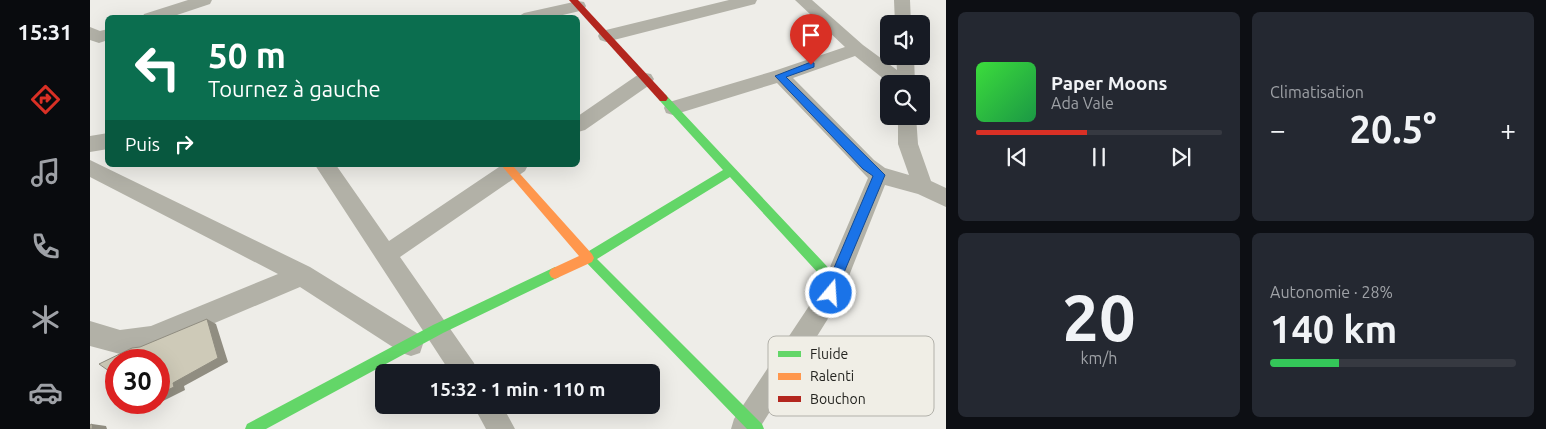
<!DOCTYPE html>
<html lang="fr">
<meta charset="utf-8">
<style>
body{margin:0;font-family:Ubuntu,sans-serif;background:#242831;color:#f1f3f6;height:100vh;display:flex;flex-direction:column;font-size:19px;white-space:nowrap}
*{box-sizing:border-box;margin:0}
p{font-size:16px;color:#9ea1a6}
.icon{flex:none;width:28px;height:28px;fill:none;stroke:currentColor;stroke-width:2;stroke-linecap:round;stroke-linejoin:round}
.map{position:relative;flex:1;overflow:hidden}
.side{display:flex;flex-direction:column;gap:12px;padding:12px;background:#0d0f14;width:600px}
.side>*{flex:none}
.hud{position:absolute;left:15px;top:15px;width:475px;height:152px;border-radius:8px;box-shadow:0 5px 20px #0002;background:#0b6e4f;color:#fff;overflow:hidden}
.buttons{position:absolute;left:790px;top:15px;display:grid;gap:10px}
.buttons a{display:grid;place-items:center;width:50px;height:50px;border-radius:8px;background:#171b24;box-shadow:0 5px 20px #0002;font-size:25px}
.speed{position:absolute;left:15px;top:349px;display:flex;gap:10px;font-size:25px;font-weight:700;text-align:center}
.speed>*{display:grid;place-content:center;width:65px;height:65px;border-radius:50%;background:#171b24;box-shadow:0 5px 20px #0002;line-height:1}
.speed .limit{border:8px solid #d22;background:#fff;color:#111}
.pin{position:absolute;display:grid;place-items:center;width:42px;height:42px;color:#fff;margin:-51px -21px;border-radius:50% 50% 50% 0;rotate:-45deg;box-shadow:0 0 5px #0007}
.pin .icon{rotate:45deg}
.me{position:absolute;width:55px;margin:-28px;rotate:18deg;stroke-linejoin:round;filter:drop-shadow(0 0 4px #0008)}
.turn{display:flex;align-items:center;gap:18px;height:105px;padding:0 20px;font-size:22px}
.turn .icon{width:65px;height:65px;stroke-width:2.5}
.turn b{display:block;font-size:35px;line-height:42px}
.then{display:flex;align-items:center;height:48px;padding:0 20px;background:#0003;gap:10px;font-size:19px}
.big{font-size:38px;font-weight:600;line-height:1.1}
.side .tile{flex:1;display:flex;flex-direction:column;justify-content:center;gap:8px;min-width:0;padding:0 18px;border-radius:8px;background:#242831}
.side .dial{align-items:center;gap:0}
.dial b{font-size:65px;line-height:1}
.song{display:flex;align-items:center;gap:15px}
.cover{width:60px;height:60px;border-radius:8px;background:linear-gradient(135deg,hsl(120 70% 55%),hsl(140 70% 35%))}
.played{height:5px;border-radius:2px;background:linear-gradient(90deg,#d93025 45%,#363941 45%)}
.keys{display:flex;justify-content:space-around;direction:ltr}
.heat{display:flex;justify-content:space-between;align-items:center;font-size:28px;direction:ltr}
.charge{height:8px;border-radius:4px;background:linear-gradient(90deg,#34c759 28%,#363941 0)}
.side .tiles{flex:1;display:grid;gap:12px;grid-template-columns:repeat(2,1fr)}
.trip{position:absolute;left:285px;top:364px;width:285px;height:50px;border-radius:8px;background:#171b24;box-shadow:0 5px 20px #0002;font-weight:600;line-height:50px;text-align:center}
main{display:flex;flex:1;min-height:0}
.dock{display:flex;flex-direction:column;width:90px;justify-content:space-around;align-items:center;background:#090b0e;color:#9ea1a6}
.dock .icon{width:35px;height:35px}
.dock .selected{color:#d93025}
.dock b{font-size:22px;color:#f1f3f6}
.map>svg:first-child{display:block}
.lines{fill:none;stroke-linecap:round;stroke-linejoin:round}
.street{fill:#b2b1a7;fill-rule:evenodd}
.fast{fill:#63d668;fill-rule:evenodd}
.slow{fill:#ff974d;fill-rule:evenodd}
.jam{fill:#b3261e;fill-rule:evenodd}
.shaded-wall{fill:#908d81}
.building{fill:#cecab8;stroke:#908d81}
.route{fill:#1a73e8;stroke:#114b97}
.key{fill:#f0eee6;stroke:#b2b1aa;stroke-width:1}
.key-label{font-size:14px;fill:#23231f}
</style>
<main>
<nav class="dock">
<b>15:31</b>
<svg class="icon selected" aria-label="directions" viewBox="0 0 24 24"><path d="M12 3l9 9-9 9-9-9zM9 14v-3h6M13 9l2 2-2 2"/></svg>
<svg class="icon" aria-label="music" viewBox="0 0 24 24"><path d="M9 18V5l10-2v13"/><circle cx="6" cy="18" r="3"/><circle cx="16" cy="16" r="3"/></svg>
<svg class="icon" aria-label="phone" viewBox="0 0 24 24"><path d="M5 4h4l2 5-3 2q2 4 5 5l2-3 5 2v4C11 20 4 13 5 4z"/></svg>
<svg class="icon" aria-label="climate" viewBox="0 0 24 24"><path d="M12 3v18M4 7l16 10M4 17L20 7"/></svg>
<svg class="icon" aria-label="car" viewBox="0 0 24 24"><path d="M5 17H2v-5l4-1 3-4h7l3 4 3 1v5h-3M9 17h6M6 11h13"/><circle cx="7" cy="17" r="2"/><circle cx="17" cy="17" r="2"/></svg>
</nav>
<div class="map">
<svg width="856" height="429" viewBox="0 0 856 429">
<rect width="100%" height="100%" fill="#eeede8"/>
<g class="lines">
<path class="street" d="M 98,0 L 122,0 L 120,4 L 78,18 L 52,18 L 54,14 Z
M 639,0 L 667,0 L 665,4 L 516,42 L 510,40 L 508,36 L 510,32 L 516,30 Z
M 705,0 L 722,0 L 773,45 L 807,70 L 806,56 L 824,56 L 825,84 L 800,84 L 765,56 L 703,78 L 784,160 L 795,168 L 819,175 L 808,144 L 808,116 L 826,116 L 828,144 L 841,181 L 856,188 L 856,207 L 828,194 L 795,185 L 749,301 L 669,429 L 641,429 L 644,419 L 731,288 L 778,178 L 687,83 L 583,115 L 576,113 L 574,108 L 576,103 L 684,71 L 755,47 Z
M 804,0 L 820,0 L 821,24 L 805,24 Z
M 488,1 L 494,2 L 496,6 L 494,10 L 460,18 L 426,18 L 434,13 Z
M 0,27 L 10,31 L 18,29 L 18,40 L 9,43 L 0,40 Z
M 555,73 L 561,74 L 564,79 L 561,84 L 495,130 L 488,132 L 488,116 L 549,74 Z
M 18,133 L 18,149 L 0,152 L 0,136 Z
M 0,160 L 220,267 L 330,335 L 333,344 L 330,353 L 321,356 L 312,353 L 210,287 L 61,350 L 30,354 L 0,346 L 0,321 L 30,330 L 61,326 L 188,274 L 0,177 Z
M 225,165 L 246,165 L 299,241 L 412,165 L 438,165 L 435,171 L 310,257 L 384,363 L 387,372 L 360,372 Z
M 383,405 L 412,405 L 425,429 L 396,429 Z"/>
<path class="fast" d="M 573,94 L 576,95 L 748,278 L 750,282 L 748,286 L 744,288 L 740,286 L 640,177 L 507,259 L 672,424 L 674,429 L 657,429 L 492,258 L 494,254 L 633,170 L 570,101 L 568,98 L 570,95 Z
M 465,267 L 469,269 L 471,273 L 469,277 L 353,333 L 176,429 L 155,429 L 157,424 L 343,325 Z"/>
<path class="slow" d="M 411,165 L 422,165 L 502,254 L 504,258 L 502,262 L 465,279 L 461,277 L 459,273 L 461,269 L 489,256 Z"/>
<path class="jam" d="M 479,0 L 488,0 L 576,95 L 578,98 L 576,101 L 570,101 Z"/>
</g>
<path class="shaded-wall" d="M 117,319 L 126,324 L 138,362 L 94,386 L 95,390 L 73,401 L 69,400 L 69,394 L 83,383 Z
M 2,424 L 16,426 L 17,429 L 2,429 Z"/>
<path class="building" d="M 117,319 L 128,358 L 83,383 L 84,387 L 69,394 L 69,360 L 26,360 L 26,376 L 9,364 L 42,348 L 50,347 Z
M 2,424 L 2,429 L 0,429 L 0,425 Z"/>
<path class="route" d="M 721,62 L 724,63 L 724,67 L 696,77 L 795,175 L 750,282 L 746,297 L 741,299 L 737,297 L 735,293 L 738,282 L 783,176 L 773,169 L 685,76 Z"/>
<rect x="678" y="336" width="166" height="80" rx="8" class="key"/>
<rect x="688" y="351" width="23" height="6" fill="#63d668"/>
<rect x="688" y="373" width="23" height="7" fill="#ff974d"/>
<rect x="688" y="396" width="23" height="6" fill="#b3261e"/>
<g class="key-label">
<text x="720" y="359">Fluide</text>
<text x="720" y="381">Ralenti</text>
<text x="720" y="404">Bouchon</text>
</g>
</svg>
<div class="buttons">
<a><svg class="icon" aria-label="sound" viewBox="0 0 24 24"><path d="M4 9h4l5-4v14l-5-4H4zM17 9q2 3 0 6"/></svg></a>
<a><svg class="icon" aria-label="search" viewBox="0 0 24 24"><circle cx="10" cy="10" r="6"/><path d="M15 15l6 6"/></svg></a>
</div>
<div class="speed"><div class="limit">30</div></div>
<div class="pin" style="left:721px;top:65px;background:#d93025"><svg class="icon" aria-label="arrive" viewBox="0 0 24 24"><path d="M6 21V4h12l-3 4 3 4H6"/></svg></div>
<svg class="me" style="left:741px;top:293px" viewBox="-20 -20 40 40"><circle r="17" fill="#1a73e8" stroke="#fff" stroke-width="3"/><path d="M0-11L8 9 0 5-8 9z" fill="#fff"/></svg>
<div class="trip">15:32 · 1 min · 110 m</div>
<div class="hud">
<div class="turn"><svg class="icon" aria-label="left" viewBox="0 0 24 24"><path d="M17 20v-9H6M10 6l-5 5 5 5"/></svg><div><b>50 m</b>Tournez à gauche</div></div>
<div class="then">Puis<svg class="icon" aria-label="right" viewBox="0 0 24 24"><path d="M7 20v-9h11M14 6l5 5-5 5"/></svg></div>
</div>
</div>
<section class="side">
<div class="tiles">
<div class="tile">
<div class="song"><i class="cover"></i><div><b>Paper Moons</b><p>Ada Vale</p></div></div>
<div class="played"></div>
<div class="keys"><svg class="icon" aria-label="previous" viewBox="0 0 24 24"><path d="M18 5L8 12l10 7zM5 5v14"/></svg><svg class="icon" aria-label="pause" viewBox="0 0 24 24"><path d="M8 5v14M16 5v14"/></svg><svg class="icon" aria-label="next" viewBox="0 0 24 24"><path d="M6 5l10 7-10 7zM19 5v14"/></svg></div>
</div>
<div class="tile"><p>Climatisation</p>
<div class="heat"><a>−</a><b class="big">20.5°</b><a>+</a></div>
</div>
<div class="tile dial"><b>20</b><p>km/h</p></div>
<div class="tile"><p>Autonomie · 28%</p><b class="big">140 km</b><div class="charge"></div></div>
</div>
</section>
</main>
